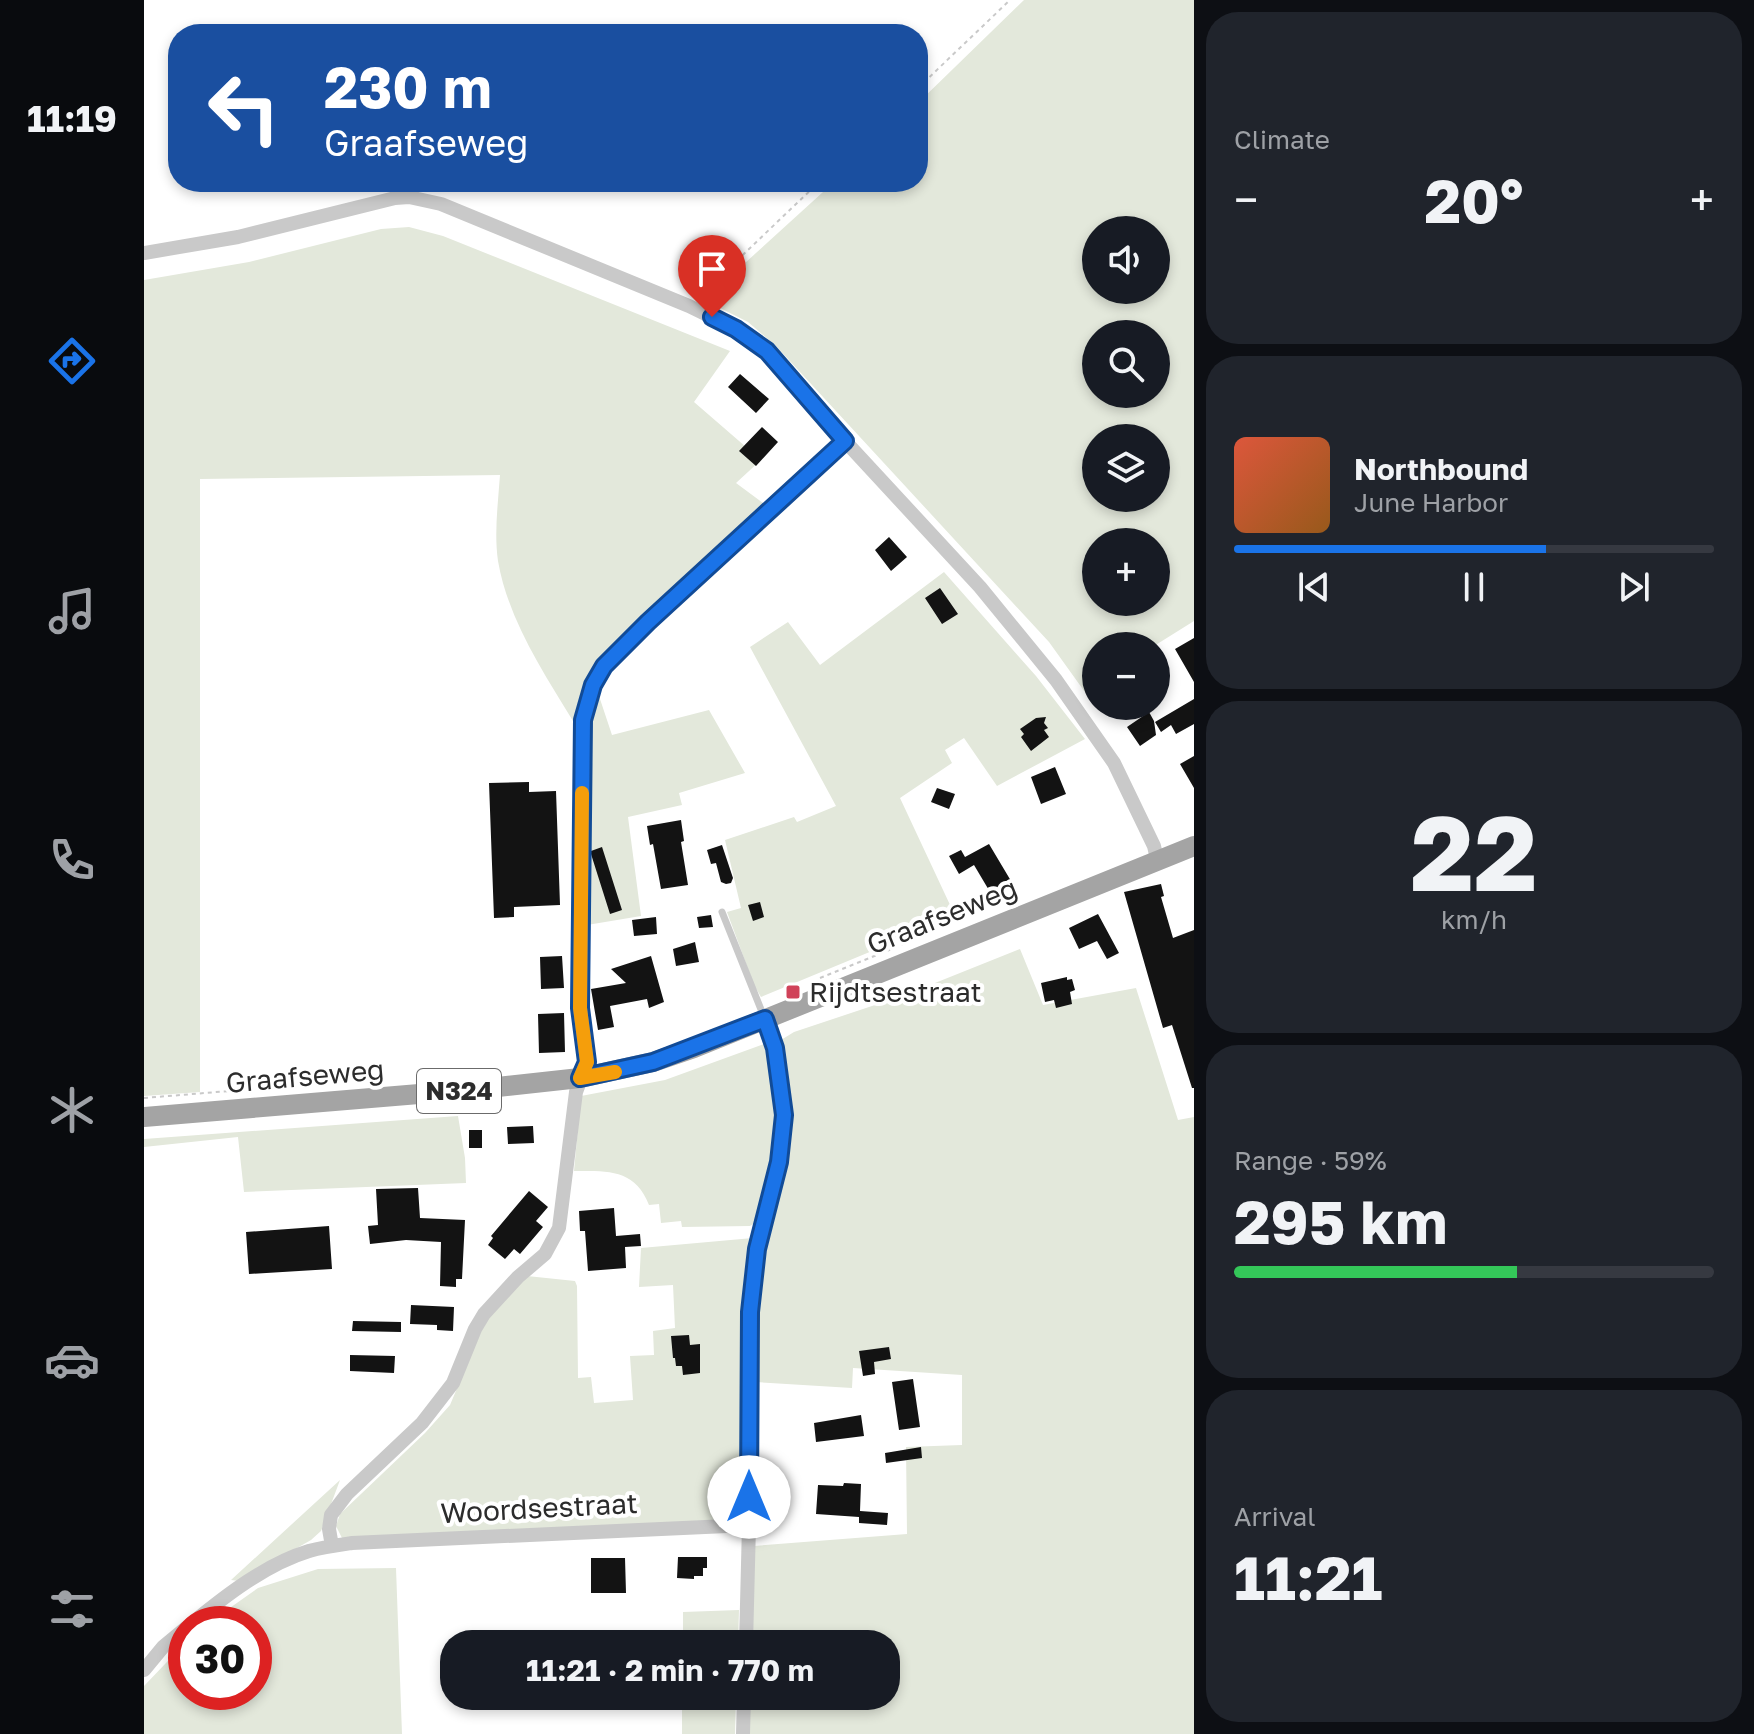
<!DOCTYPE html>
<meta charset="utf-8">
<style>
body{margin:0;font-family:"Golos Text",sans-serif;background:#20242c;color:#f1f3f6;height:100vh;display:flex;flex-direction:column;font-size:30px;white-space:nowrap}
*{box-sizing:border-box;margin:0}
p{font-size:26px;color:#9ea1a6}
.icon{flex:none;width:44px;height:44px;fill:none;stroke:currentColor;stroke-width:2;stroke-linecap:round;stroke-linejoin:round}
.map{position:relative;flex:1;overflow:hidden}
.drawer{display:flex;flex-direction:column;gap:12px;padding:12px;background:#0d0f14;width:560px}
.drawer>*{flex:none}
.top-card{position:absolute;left:24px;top:24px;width:760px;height:168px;border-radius:32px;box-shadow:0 4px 12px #0003;background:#1a4fa0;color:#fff;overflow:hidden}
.tools{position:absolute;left:938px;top:216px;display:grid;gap:16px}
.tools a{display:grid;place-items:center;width:88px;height:88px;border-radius:50%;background:#171b24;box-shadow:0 4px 12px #0003;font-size:40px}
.speed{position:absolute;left:24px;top:1606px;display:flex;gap:16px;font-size:40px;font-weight:700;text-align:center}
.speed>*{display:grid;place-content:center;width:104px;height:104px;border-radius:50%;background:#171b24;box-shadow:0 4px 12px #0003;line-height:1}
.speed .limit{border:12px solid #d22;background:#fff;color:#111}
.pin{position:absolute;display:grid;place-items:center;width:68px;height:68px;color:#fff;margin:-82px -34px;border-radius:50% 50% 50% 0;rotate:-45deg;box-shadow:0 0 8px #0007}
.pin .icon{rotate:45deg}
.me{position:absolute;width:88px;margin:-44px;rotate:0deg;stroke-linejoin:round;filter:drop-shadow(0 0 6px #0008)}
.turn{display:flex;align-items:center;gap:28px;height:168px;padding:0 24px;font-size:36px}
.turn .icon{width:104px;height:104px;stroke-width:2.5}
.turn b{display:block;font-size:56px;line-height:68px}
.big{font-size:60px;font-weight:700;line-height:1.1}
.drawer .tile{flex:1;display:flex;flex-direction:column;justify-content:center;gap:12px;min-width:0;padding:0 28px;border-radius:32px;background:#20242c}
.drawer .dial{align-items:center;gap:0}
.dial b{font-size:104px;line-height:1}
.song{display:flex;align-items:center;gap:24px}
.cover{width:96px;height:96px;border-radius:12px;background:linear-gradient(135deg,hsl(10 70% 55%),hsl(30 70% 35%))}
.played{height:8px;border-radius:4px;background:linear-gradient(90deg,#1a73e8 65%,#363941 65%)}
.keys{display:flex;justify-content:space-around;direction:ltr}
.heat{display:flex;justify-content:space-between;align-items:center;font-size:44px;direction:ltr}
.charge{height:12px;border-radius:6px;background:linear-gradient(90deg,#34c759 59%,#363941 0)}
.trip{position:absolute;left:296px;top:1630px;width:460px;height:80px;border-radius:32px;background:#171b24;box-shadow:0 4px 12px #0003;font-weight:700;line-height:80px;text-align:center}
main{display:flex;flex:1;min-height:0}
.tab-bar{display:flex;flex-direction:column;width:144px;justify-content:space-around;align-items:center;background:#090b0e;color:#9ea1a6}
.tab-bar .icon{width:56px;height:56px}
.tab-bar .active{color:#1a73e8}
.tab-bar b{font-size:36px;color:#f1f3f6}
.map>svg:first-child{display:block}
.green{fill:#e3e8db;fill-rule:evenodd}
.building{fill:#131313}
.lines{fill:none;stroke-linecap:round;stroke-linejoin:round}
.path{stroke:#c9c9c9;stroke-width:2;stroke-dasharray:4 4;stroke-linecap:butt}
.service{stroke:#c9c9c9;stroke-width:7}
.minor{stroke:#c9c9c9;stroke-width:14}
.primary{stroke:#a4a4a4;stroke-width:20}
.route-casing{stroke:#114b97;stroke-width:20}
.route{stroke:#1a73e8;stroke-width:14}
.slow{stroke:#f59e0b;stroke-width:14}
.poi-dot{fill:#d04259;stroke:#fff;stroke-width:3}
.labels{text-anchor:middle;stroke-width:8;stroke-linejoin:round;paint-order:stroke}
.shield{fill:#fff;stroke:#6b6b6b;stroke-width:2}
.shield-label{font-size:26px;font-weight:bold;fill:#2c2c2c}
.street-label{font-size:28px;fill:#2c2c2c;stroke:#fff}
.poi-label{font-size:28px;fill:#2c2c2c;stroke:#fff;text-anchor:start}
</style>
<main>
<nav class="tab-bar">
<b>11:19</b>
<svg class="icon active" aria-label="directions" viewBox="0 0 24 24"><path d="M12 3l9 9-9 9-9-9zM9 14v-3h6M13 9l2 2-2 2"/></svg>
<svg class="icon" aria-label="music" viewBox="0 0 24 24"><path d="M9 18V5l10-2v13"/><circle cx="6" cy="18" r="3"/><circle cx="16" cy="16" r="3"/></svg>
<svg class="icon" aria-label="phone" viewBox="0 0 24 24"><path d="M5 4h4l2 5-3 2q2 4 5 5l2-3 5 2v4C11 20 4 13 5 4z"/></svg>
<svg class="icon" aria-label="climate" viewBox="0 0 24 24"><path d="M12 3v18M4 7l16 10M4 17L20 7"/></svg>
<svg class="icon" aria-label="car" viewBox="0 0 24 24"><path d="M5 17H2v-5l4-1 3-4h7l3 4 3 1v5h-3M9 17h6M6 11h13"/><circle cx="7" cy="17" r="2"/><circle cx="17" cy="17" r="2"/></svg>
<svg class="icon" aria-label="filters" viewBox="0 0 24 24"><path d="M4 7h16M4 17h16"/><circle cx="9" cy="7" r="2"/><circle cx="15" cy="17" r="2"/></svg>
</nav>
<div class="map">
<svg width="1050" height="1734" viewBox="0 0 1050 1734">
<rect width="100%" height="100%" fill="#fff"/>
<path class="green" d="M 880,0 L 1050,0 L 1050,621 L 1010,646 L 952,646 L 952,699 L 948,702 L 905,642 L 632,346 L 604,322 L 574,307 L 568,293 L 690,182 L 774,182 L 774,103 ZM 952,230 L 1012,230 L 1012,290 L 952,290 ZM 952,334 L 1012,334 L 1012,394 L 952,394 ZM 1012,438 L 1012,498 L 952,498 L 952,438 ZM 952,542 L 1012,542 L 1012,602 L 952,602 Z
M 265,227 L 299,236 L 586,351 L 550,402 L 617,460 L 592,483 L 623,506 L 448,671 L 436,696 L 429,721 C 399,672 364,619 354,561 C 350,533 354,503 356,475 L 56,479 L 56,1092 L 0,1096 L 0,280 L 105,262 L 237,229 Z
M 800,572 L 892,676 L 941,739 L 853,786 L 820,738 L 801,750 L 808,763 L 756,798 L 807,907 L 811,922 L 745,944 L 617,997 L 610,985 L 583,912 L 597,908 L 581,840 L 650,817 L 653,822 L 692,806 L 606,647 L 644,622 L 676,665 Z
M 454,693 L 468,735 L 565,710 L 601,773 L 535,793 L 538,805 L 484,817 L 497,916 L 443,925 L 445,737 L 447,714 Z
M 876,949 L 899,1005 L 992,988 L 1034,1120 L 1050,1117 L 1050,1734 L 603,1734 L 604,1696 L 742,1696 L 742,1644 L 605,1644 L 610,1546 L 763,1534 L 762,1447 L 818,1445 L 818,1375 L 709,1368 L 708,1388 L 612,1382 L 612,1307 L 620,1248 L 647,1137 L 646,1093 L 637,1040 L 650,1032 L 761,995 Z
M 620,1044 C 626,1070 636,1097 635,1124 C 633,1156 622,1189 614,1221 L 606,1226 L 538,1227 L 537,1221 L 517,1223 L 515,1204 L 505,1205 C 491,1169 464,1171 430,1171 L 437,1096 L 521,1080 Z
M 314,1116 L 321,1158 L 322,1183 L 100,1192 L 94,1137 L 0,1147 L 0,1139 Z
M 609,1238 L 599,1316 L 599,1520 L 198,1538 L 192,1526 L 196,1514 L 281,1433 L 306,1405 L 341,1322 L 383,1276 L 431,1281 L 433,1286 L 434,1378 L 447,1377 L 450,1403 L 489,1400 L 486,1356 L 510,1355 L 509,1331 L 531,1328 L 529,1285 L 495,1287 L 497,1248 Z
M 196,1480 L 177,1531 L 167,1540 L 95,1581 L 87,1580 Z
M 252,1568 L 258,1734 L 0,1734 L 0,1686 L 42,1642 L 42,1692 L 110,1692 L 110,1624 L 63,1624 L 114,1588 L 174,1569 Z
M 595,1610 L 594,1644 L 539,1644 L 539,1612 Z
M 538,1696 L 592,1696 L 591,1734 L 538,1734 Z"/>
<path class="building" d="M 596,374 L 625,399 L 612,413 L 584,387 Z
M 618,427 L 634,442 L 612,466 L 595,451 Z
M 745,537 L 763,557 L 747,571 L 731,550 Z
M 796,588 L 814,614 L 798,624 L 781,598 Z
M 1050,638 L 1050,682 L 1031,649 Z
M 1050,699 L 1050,724 L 1032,734 L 1027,725 L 1017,732 L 1011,722 Z
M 1005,712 L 1010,721 L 1012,735 L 996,746 L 983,727 Z
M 902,717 L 900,723 L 904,728 L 900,730 L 905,737 L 887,751 L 877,737 L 880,734 L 876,729 L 892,718 Z
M 1050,756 L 1050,788 L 1036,764 Z
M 911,767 L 922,794 L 897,804 L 887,777 Z
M 385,782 L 385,792 L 412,791 L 416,905 L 370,907 L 370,917 L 350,918 L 345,783 Z
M 793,788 L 811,794 L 805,809 L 787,802 Z
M 537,820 L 540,841 L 537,842 L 544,885 L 517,889 L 509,844 L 506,845 L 503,826 Z
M 845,844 L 870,886 L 849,897 L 830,865 L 815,874 L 805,856 L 817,850 L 821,857 Z
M 578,845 L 589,878 L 587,883 L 582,884 L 577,882 L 572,863 L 567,864 L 563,850 Z
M 458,847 L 478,910 L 466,914 L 447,854 L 447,851 Z
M 1017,884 L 1020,896 L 1017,897 L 1029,938 L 1050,930 L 1050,1088 L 1048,1088 L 1028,1025 L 1019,1028 L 980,892 Z
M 616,902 L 620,917 L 609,921 L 604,905 Z
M 954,914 L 975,953 L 963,959 L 953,941 L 935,949 L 925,928 Z
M 567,915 L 569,927 L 555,928 L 553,917 Z
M 512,917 L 513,934 L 490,936 L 488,920 Z
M 551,942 L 555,962 L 532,966 L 529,949 Z
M 418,956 L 420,988 L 397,989 L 396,957 Z
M 507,956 L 520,1002 L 505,1008 L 503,999 L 466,1006 L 470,1027 L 454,1030 L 447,989 L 482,983 L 467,969 Z
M 923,977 L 923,980 L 928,979 L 931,990 L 926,992 L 928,1004 L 912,1008 L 910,1000 L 901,1002 L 897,983 Z
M 420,1013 L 421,1052 L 395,1053 L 394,1014 Z
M 389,1126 L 390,1143 L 364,1144 L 363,1127 Z
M 325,1130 L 338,1130 L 338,1148 L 325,1148 Z
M 274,1188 L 276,1218 L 321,1220 L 318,1279 L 312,1279 L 312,1287 L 296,1286 L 297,1242 L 262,1240 L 226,1244 L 224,1226 L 234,1225 L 232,1189 Z
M 385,1191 L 404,1207 L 392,1221 L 399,1227 L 376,1254 L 370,1249 L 361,1259 L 344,1245 L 349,1238 L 347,1236 Z
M 470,1208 L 472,1236 L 496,1234 L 497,1246 L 481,1247 L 482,1268 L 444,1271 L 441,1231 L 436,1231 L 435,1211 Z
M 185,1226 L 188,1269 L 105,1274 L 102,1232 Z
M 267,1305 L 310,1307 L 309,1331 L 293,1330 L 293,1325 L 266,1324 Z
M 209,1321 L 257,1322 L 257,1332 L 208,1331 Z
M 545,1335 L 546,1345 L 556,1344 L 556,1373 L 539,1375 L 538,1366 L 532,1366 L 531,1358 L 529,1358 L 527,1336 Z
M 745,1347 L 747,1359 L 730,1362 L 731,1374 L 719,1376 L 715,1351 Z
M 206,1355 L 251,1356 L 250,1373 L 206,1371 Z
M 769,1379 L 776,1427 L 755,1430 L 748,1382 Z
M 717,1415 L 720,1436 L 672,1442 L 670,1423 Z
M 777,1447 L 778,1458 L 742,1463 L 741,1453 Z
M 700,1483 L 717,1484 L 716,1511 L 744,1513 L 743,1525 L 715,1523 L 715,1517 L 672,1514 L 674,1485 L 699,1486 Z
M 534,1557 L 563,1557 L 563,1568 L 559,1568 L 559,1576 L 550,1576 L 550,1579 L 533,1578 Z
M 447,1558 L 481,1558 L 482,1593 L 447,1593 Z"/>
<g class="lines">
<path class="path" d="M 774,88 L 866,0
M 558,294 L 675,182
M 676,978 L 770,940
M 0,1098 L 122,1088"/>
<path class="service" d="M 578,912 L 620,1017"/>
<path class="minor" d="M 0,253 L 94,237 L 251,198 L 265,197 L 297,204 L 545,306 L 592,329 L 623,351 L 701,441 L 836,587 L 912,680 L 970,763 L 1010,846 L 1013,859
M 188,1546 L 185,1529 L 187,1515 L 203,1494 L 278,1423 L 309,1383 L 331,1329 L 340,1314 L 374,1277 L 401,1254 L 415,1228 L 432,1092 L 443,1062 L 436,1008 L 437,815 L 439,720 L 449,685 L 460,666 L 504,622 L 701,441
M 47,1624 C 81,1596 122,1564 165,1551 C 179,1547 194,1545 208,1543 L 605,1525
M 602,1644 L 605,1525 L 606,1312 L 613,1249 L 635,1162 L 640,1115 L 631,1048 L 621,1019
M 0,1670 L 19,1647 L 42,1628
M 599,1734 L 600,1696"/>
<path class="primary" d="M 0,1117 L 335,1089 L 436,1078 L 509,1062 L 550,1048 L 1050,846"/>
</g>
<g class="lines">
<defs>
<path id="route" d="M 568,317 L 592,329 L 623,351 L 701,441 L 504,622 L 460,666 L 449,685 L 439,720 L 436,1008 L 443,1062 L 436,1078 L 509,1062 L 621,1019 L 631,1048 L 640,1115 L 635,1162 L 613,1249 L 606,1312 L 605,1497"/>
</defs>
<use href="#route" class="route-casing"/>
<use href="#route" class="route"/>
<path class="slow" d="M 438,793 L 436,1008 L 443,1062 L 436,1078 L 471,1072"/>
</g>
<rect class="poi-dot" x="641" y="984" width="16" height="16" rx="4"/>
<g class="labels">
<rect class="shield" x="273" y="1069" width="84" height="44" rx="6"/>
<g class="shield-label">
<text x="315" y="1100">N324</text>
</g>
<g class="street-label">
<text transform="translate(798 916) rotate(-22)" y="10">Graafseweg</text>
<text transform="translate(161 1076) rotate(-5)" y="10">Graafseweg</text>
<text transform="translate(395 1508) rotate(-3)" y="10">Woordsestraat</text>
</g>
<g class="poi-label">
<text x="665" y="1002">Rijdtsestraat</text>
</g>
</g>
</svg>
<div class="tools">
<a><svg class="icon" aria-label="sound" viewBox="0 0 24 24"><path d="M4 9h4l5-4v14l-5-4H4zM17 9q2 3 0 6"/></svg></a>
<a><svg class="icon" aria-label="search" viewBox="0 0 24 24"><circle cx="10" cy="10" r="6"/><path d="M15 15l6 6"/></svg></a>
<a><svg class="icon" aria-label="layers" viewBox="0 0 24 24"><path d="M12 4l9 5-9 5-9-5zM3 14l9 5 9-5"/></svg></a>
<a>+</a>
<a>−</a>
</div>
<div class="speed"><div class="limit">30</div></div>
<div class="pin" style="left:568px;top:317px;background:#d93025"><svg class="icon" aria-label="arrive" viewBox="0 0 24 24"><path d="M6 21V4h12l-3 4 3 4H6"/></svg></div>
<svg class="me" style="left:605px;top:1497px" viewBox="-20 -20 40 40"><circle r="19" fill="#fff"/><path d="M0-13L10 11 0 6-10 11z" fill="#1a73e8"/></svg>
<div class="trip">11:21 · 2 min · 770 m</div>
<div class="top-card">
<div class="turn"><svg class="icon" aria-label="left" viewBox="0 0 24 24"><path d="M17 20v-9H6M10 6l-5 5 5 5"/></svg><div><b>230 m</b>Graafseweg</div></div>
</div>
</div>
<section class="drawer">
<div class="tile"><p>Climate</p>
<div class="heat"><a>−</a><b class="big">20°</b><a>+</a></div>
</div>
<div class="tile">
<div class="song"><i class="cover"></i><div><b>Northbound</b><p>June Harbor</p></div></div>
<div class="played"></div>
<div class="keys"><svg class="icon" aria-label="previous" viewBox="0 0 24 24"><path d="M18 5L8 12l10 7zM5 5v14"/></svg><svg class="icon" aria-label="pause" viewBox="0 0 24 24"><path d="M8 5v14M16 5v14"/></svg><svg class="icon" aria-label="next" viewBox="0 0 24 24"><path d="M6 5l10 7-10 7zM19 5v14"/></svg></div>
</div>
<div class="tile dial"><b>22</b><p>km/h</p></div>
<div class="tile"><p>Range · 59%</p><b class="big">295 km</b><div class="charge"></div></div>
<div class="tile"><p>Arrival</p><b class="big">11:21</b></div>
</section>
</main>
